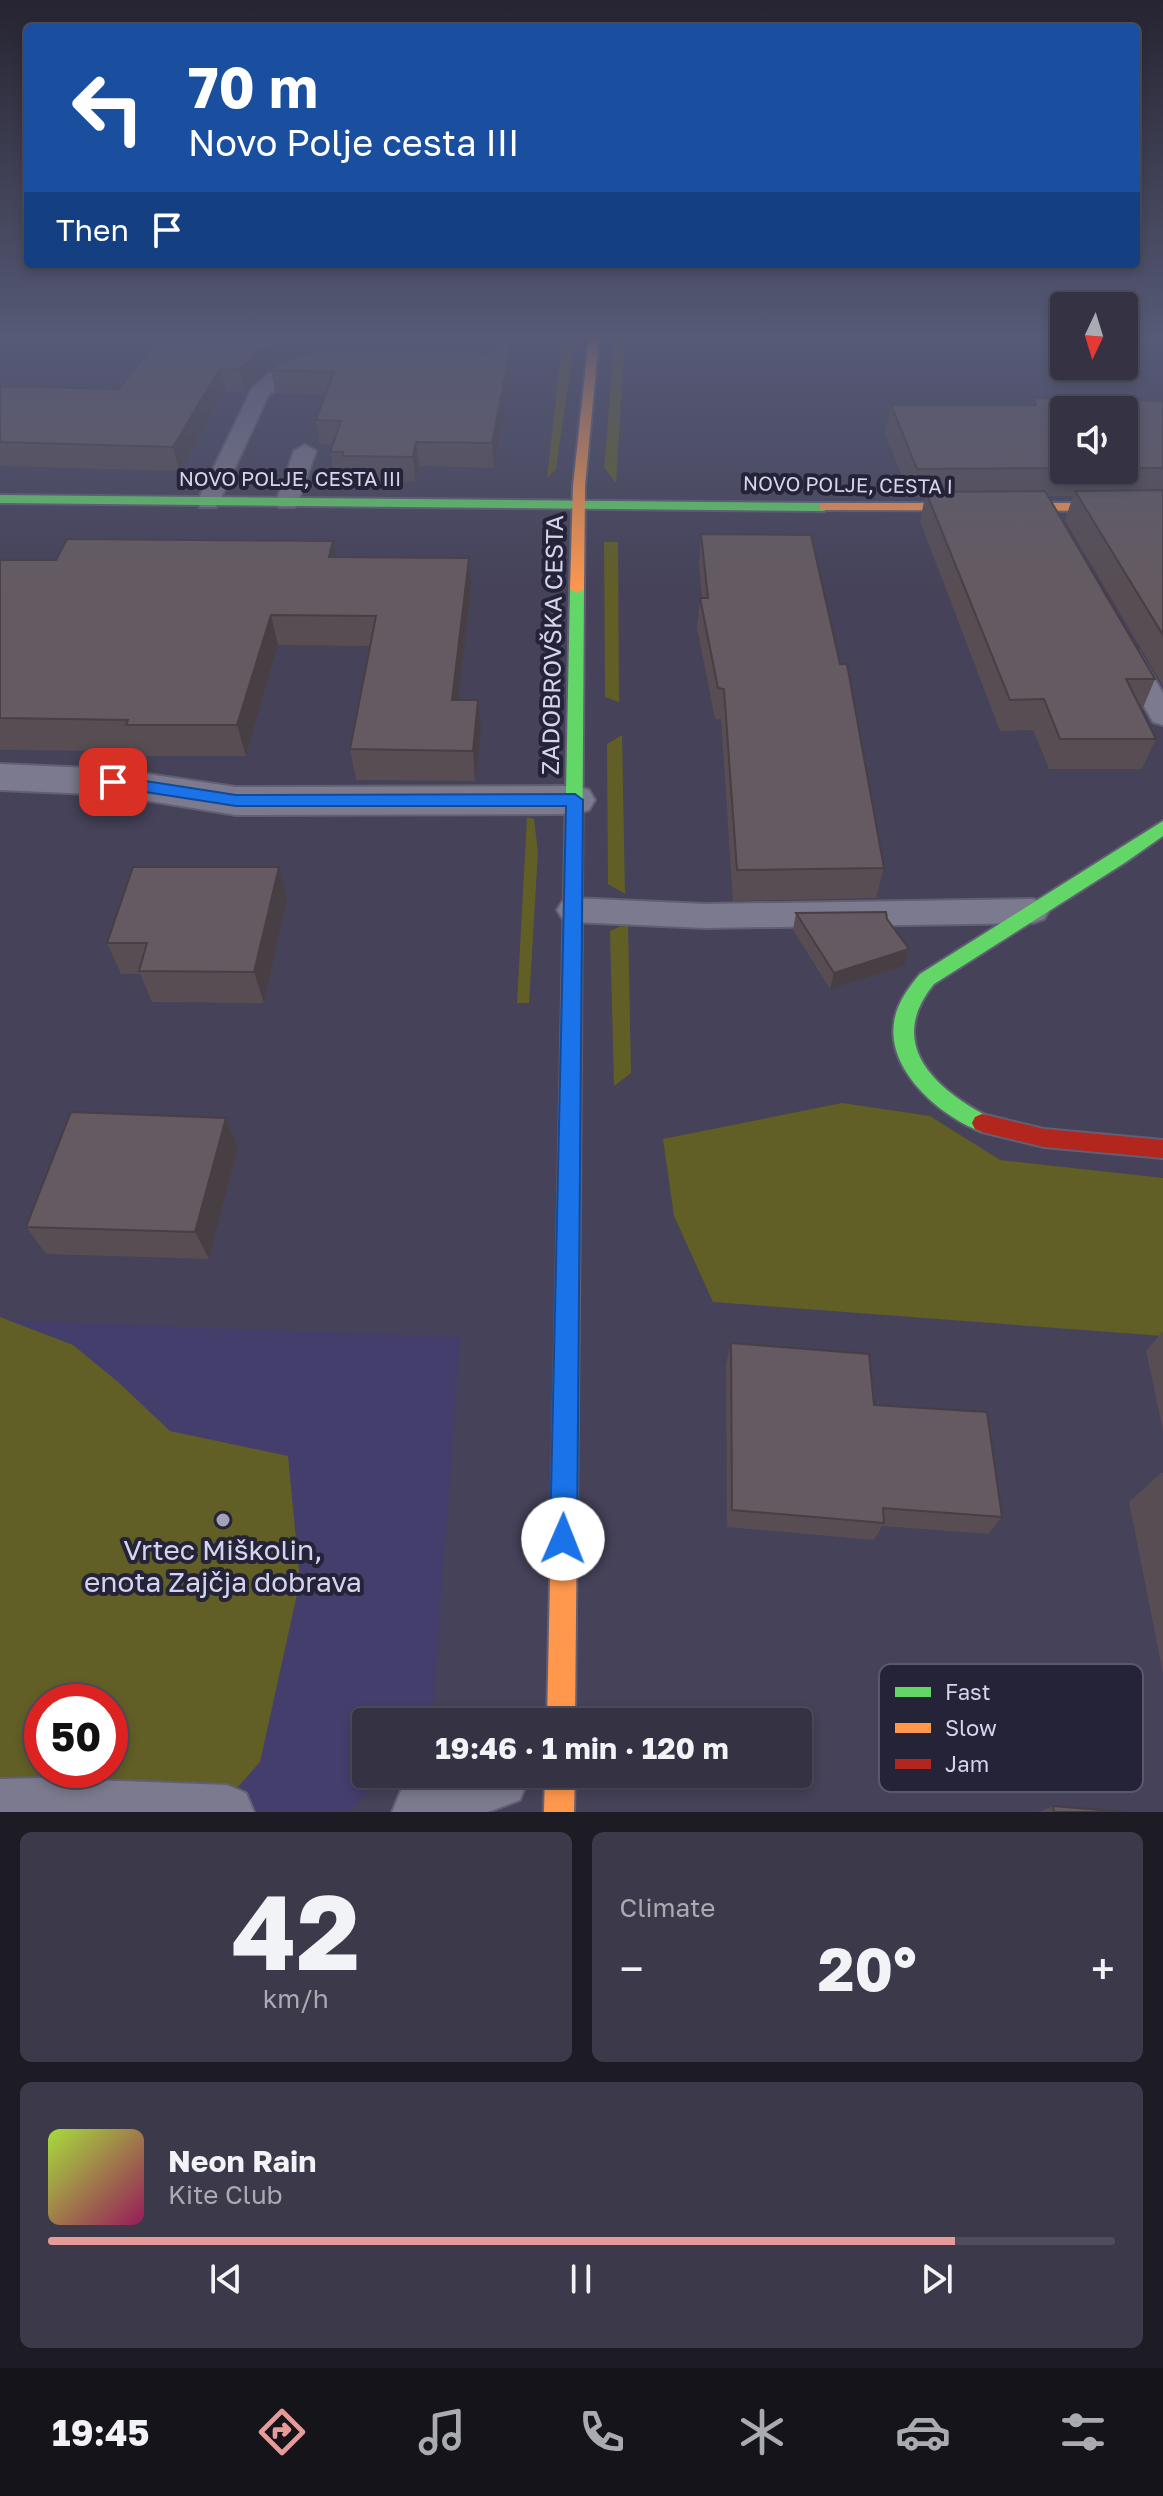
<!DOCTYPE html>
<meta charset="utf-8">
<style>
body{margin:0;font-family:"Golos Text",sans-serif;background:#3c3a4a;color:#f1f3f6;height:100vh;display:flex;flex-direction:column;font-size:30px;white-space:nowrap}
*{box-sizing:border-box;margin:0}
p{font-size:26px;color:#a9aab2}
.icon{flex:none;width:44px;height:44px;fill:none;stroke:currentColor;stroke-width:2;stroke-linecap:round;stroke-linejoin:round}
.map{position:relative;height:1812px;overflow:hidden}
.side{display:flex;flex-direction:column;gap:20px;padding:20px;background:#1d1c25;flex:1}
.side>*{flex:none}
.guide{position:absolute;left:24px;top:24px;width:1116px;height:244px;border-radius:8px;box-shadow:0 4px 12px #0003,0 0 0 2px #4e4d5c;background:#1a4fa0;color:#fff;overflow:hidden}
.needle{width:52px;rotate:184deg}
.buttons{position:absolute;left:1050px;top:292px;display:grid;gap:16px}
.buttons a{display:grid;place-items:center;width:88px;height:88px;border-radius:8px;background:#343243;box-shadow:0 4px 12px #0003,0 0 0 2px #4e4d5c;font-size:40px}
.speed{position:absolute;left:24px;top:1684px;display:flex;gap:16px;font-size:40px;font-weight:700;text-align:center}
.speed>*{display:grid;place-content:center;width:104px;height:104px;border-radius:50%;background:#343243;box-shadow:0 4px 12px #0003,0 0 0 2px #4e4d5c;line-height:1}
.speed .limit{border:12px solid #d22;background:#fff;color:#111}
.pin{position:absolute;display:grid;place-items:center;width:68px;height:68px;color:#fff;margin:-34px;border-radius:16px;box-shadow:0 4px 12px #0006}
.me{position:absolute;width:88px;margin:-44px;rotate:1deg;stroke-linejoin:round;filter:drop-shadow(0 0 6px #0008)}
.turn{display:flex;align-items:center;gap:28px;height:168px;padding:0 32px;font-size:36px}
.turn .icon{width:104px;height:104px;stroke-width:2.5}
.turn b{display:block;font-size:56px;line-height:68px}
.then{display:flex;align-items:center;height:76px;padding:0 32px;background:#0003;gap:16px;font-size:30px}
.big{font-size:60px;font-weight:700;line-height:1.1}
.side .widget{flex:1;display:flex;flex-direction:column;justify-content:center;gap:12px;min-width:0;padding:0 28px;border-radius:12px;background:#3c3a4a}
.side .dial{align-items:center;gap:0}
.dial b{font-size:104px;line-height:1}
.song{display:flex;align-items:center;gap:24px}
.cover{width:96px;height:96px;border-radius:12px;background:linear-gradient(135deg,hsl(80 70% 55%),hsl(330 70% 35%))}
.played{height:8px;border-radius:4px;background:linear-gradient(90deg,#e69b98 85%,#4e4d5c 85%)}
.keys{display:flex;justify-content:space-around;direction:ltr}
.heat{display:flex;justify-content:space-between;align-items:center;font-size:44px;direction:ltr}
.side .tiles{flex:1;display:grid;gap:20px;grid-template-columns:1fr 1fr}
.widget:last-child{grid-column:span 2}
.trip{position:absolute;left:352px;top:1708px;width:460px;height:80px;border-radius:8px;background:#343243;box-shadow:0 4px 12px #0003,0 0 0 2px #4e4d5c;font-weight:700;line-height:80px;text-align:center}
.tab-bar{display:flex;height:128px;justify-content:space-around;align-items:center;background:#15141b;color:#a9aab2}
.tab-bar .icon{width:56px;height:56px}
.tab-bar .on{color:#e69b98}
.tab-bar b{font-size:36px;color:#f1f3f6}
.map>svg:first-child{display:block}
.built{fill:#443e6c;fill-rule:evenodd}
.green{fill:#615f26;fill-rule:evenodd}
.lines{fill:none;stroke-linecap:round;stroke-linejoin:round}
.lane-casing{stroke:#615f73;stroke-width:4}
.street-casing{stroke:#615f73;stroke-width:4}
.fast-casing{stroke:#615f73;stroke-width:4}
.slow-casing{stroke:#615f73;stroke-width:4}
.jam-casing{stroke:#615f73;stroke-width:4}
.lane{fill:#7c7a8e;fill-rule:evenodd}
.street{fill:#7c7a8e;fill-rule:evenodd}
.fast{fill:#63d668;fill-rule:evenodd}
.slow{fill:#ff974d;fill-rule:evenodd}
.jam{fill:#b3261e;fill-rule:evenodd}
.wall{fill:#574d53;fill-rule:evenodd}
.shaded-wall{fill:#473f44}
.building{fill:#655a61;stroke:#473f44;stroke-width:2}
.route{fill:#1a73e8;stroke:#114b97;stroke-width:2}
.poi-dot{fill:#a3a1ba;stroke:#252337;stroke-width:3}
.labels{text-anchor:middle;stroke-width:8;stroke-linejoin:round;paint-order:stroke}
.far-street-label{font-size:20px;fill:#d5d4ef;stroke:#252337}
.street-label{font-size:24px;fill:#d5d4ef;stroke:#252337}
.near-poi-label{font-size:28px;fill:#d5d4ef;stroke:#252337}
.key{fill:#252337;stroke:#5a586e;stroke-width:2}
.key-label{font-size:22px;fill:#d5d4ef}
</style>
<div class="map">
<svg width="1163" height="1812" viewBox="0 0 1163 1812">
<rect width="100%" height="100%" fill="#454259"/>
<path class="built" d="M 0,1320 L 460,1337 L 432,1722 L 366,1722 L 366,1774 L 389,1774 L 347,1812 L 0,1812 ZM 42,1702 L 110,1702 L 110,1770 L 42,1770 Z"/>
<path class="green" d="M 563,337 L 575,337 L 556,469 L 547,478 Z
M 615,337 L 625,337 L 616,483 L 604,468 Z
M 604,542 L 618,542 L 619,702 L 605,697 Z
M 622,735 L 625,894 L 608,884 L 607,744 Z
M 527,817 L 534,819 L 538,852 L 529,1003 L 517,1003 Z
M 628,923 L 631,1073 L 614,1086 L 610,931 Z
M 842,1103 L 930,1116 L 1000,1160 L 1163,1178 L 1163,1336 L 713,1302 L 674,1216 L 663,1139 Z
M 0,1317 L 73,1345 L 118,1382 L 170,1431 L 288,1456 L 300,1581 L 260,1762 L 216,1812 L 0,1812 ZM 42,1702 L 110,1702 L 110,1770 L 42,1770 Z"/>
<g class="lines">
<defs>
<path id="lane" d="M 312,360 L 319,362 L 322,366 L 319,370 L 286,379 L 268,396 L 219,502 L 216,507 L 200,507 L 197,502 L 252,389 L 272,371 Z
M 305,445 L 316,451 L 298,502 L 295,507 L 279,507 L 276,502 L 294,451 Z
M 1129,649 L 1138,651 L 1163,693 L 1163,725 L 1153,722 L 1116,657 L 1120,651 Z
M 573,898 L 705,904 L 1033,899 L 1044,903 L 1049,911 L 1044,919 L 1033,923 L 705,928 L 573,922 L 562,918 L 557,910 L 562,902 Z
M 40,1778 L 227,1785 L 246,1793 L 254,1812 L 0,1812 L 0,1779 Z"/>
<path id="street" d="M 0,764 L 113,769 L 236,787 L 575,786 L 589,790 L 595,800 L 589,810 L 575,814 L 236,815 L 113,795 L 0,790 Z
M 418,1774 L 530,1774 L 520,1800 L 488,1812 L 392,1812 L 403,1786 Z"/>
<path id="fast" d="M 0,495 L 824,503 L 830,507 L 824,511 L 0,503 Z
M 577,585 L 584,589 L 580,1198 L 577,1205 L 569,1208 L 561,1205 L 558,1198 L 570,589 Z
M 1163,821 L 1163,836 L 1126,862 L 934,984 C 885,1044 935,1089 989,1117 L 992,1123 L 989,1129 L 982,1132 C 941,1117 887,1071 894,1023 C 896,1004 909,987 920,974 Z"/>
<path id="slow" d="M 589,337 L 599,337 L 585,486 L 584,589 L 577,593 L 570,589 L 573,486 Z
M 824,503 L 1163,503 L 1163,511 L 820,510 L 820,504 Z
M 569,1188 L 577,1191 L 580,1198 L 575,1722 L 547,1722 L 558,1198 L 561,1191 Z
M 545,1774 L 575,1774 L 574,1812 L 544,1812 Z"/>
<path id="jam" d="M 982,1114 L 1044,1129 L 1163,1140 L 1163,1158 L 1044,1147 L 982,1132 L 975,1129 L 972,1123 L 975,1117 Z"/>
</defs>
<use href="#lane" class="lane-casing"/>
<use href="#street" class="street-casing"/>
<use href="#fast" class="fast-casing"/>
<use href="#slow" class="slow-casing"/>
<use href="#jam" class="jam-casing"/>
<use href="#lane" class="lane"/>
<use href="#street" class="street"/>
<use href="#fast" class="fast"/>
<use href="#slow" class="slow"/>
<use href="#jam" class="jam"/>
</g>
<path class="wall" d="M 159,337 L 516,337 L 516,348 L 494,468 L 419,466 L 415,481 L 347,480 L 346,477 L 334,477 L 330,452 L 333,445 L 320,444 L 316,420 L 326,395 L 275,393 L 271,370 L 263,374 L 245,392 L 226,391 L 179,471 L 0,466 L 0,386 L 119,389 Z
M 1033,398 L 1163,401 L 1163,686 L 1065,520 L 1073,496 L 1048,496 L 1155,679 L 1142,710 L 1156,739 L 1142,769 L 1049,769 L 1033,730 L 1000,731 L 920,521 L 925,497 L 910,497 L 885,433 L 891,405 L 1031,405 ZM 1064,410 L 1124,410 L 1124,470 L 1064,470 Z
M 701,534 L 884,868 L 876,898 L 733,901 L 721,719 L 715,719 L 697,628 L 700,598 L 702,598 L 699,564 Z
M 336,557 L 469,558 L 471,588 L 458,700 L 481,731 L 475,781 L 356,780 L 350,749 L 370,646 L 278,645 L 246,756 L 137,756 L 135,751 L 0,750 L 0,560 Z
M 287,898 L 264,1003 L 152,1002 L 140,974 L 121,974 L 107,943 Z
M 796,913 L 887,919 L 909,949 L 904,966 L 830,989 L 793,930 Z
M 226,1118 L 238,1147 L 209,1259 L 46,1254 L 26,1227 Z
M 1163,1331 L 1163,1431 L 1146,1351 Z
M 731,1343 L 874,1405 L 1002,1517 L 988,1534 L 882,1526 L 874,1540 L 727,1527 L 726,1364 Z
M 1161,1473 L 1163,1473 L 1163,1674 L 1129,1502 Z
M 1053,1806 L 1125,1812 L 1038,1812 Z"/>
<path class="shaded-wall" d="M 301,337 L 315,337 L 318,357 L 276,367 L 263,374 L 245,392 L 240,369 L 259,351 L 271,344 Z
M 513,337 L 516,337 L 516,348 L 494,468 L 492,443 Z
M 220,368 L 226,391 L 179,471 L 173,447 Z
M 416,442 L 419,466 L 415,481 L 413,457 Z
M 333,541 L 338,571 L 329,557 Z
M 469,558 L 471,588 L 455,730 L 452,700 Z
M 271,615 L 278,645 L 246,756 L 237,725 Z
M 478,700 L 481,731 L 475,781 L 473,751 Z
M 279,867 L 287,898 L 264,1003 L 254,972 Z
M 909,949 L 904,966 L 830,989 L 834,973 Z
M 226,1118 L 238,1147 L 209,1259 L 195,1232 Z"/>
<path class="building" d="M 159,337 L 301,337 L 271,344 L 259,351 L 240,369 L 220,368 L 173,447 L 0,442 L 0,386 L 119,389 Z
M 493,337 L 513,337 L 492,443 L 416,442 L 413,457 L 343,456 L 343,452 L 330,452 L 341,421 L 316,420 L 334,372 L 271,370 L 282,361 L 306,353 L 336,349 L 404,348 L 490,353 L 501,347 L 501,341 Z
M 1033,398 L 1163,401 L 1163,468 L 1124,468 L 1124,410 L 1064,410 L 1064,468 L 917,469 L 891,405 L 1036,405 Z
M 1163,490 L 1163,635 L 1075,491 Z
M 1045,491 L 1155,679 L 1126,679 L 1156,739 L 1060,739 L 1044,699 L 1010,700 L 926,492 Z
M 701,534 L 811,535 L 840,664 L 847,664 L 884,868 L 737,870 L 724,689 L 718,688 L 700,598 L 708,598 Z
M 67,539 L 333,541 L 329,557 L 469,558 L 452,700 L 478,700 L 473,751 L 350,749 L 376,616 L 271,615 L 237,725 L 126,725 L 128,720 L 0,718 L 0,560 L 56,560 Z
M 133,867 L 279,867 L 254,972 L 139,971 L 147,943 L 107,943 Z
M 886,912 L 887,919 L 909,949 L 834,973 L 796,913 Z
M 71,1112 L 226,1118 L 195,1232 L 26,1227 Z
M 731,1343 L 869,1354 L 874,1405 L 987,1412 L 1002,1517 L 883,1508 L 884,1523 L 732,1510 Z
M 1053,1806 L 1125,1812 L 1054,1812 Z"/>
<linearGradient id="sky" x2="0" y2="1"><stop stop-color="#262431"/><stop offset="0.57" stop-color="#565a76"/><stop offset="1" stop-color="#565a76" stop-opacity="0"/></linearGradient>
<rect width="1163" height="591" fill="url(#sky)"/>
<path class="route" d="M 113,776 L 236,795 L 575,794 L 583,800 L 577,1539 L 573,1548 L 563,1552 L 554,1548 L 550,1539 L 566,806 L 236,806 L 107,786 L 105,782 Z"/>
<circle class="poi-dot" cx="223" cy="1520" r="8"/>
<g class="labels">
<g class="far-street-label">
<text x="290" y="486">NOVO POLJE, CESTA III</text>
<text transform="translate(848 485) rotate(1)" y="7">NOVO POLJE, CESTA I</text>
</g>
<g class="street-label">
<text transform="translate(553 645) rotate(-89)" y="8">ZADOBROVŠKA CESTA</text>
</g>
<g class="near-poi-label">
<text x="223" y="1560">Vrtec Miškolin,<tspan x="223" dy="32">enota Zajčja dobrava</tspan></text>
</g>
</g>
<rect x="879" y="1664" width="264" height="128" rx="12" class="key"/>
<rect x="895" y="1687" width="36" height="10" fill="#63d668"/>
<rect x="895" y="1723" width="36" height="10" fill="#ff974d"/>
<rect x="895" y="1759" width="36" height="10" fill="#b3261e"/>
<g class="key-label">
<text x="945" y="1700">Fast</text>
<text x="945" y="1736">Slow</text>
<text x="945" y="1772">Jam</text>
</g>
</svg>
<div class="buttons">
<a><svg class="needle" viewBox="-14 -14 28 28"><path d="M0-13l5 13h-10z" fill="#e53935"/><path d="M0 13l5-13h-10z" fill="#a9aab2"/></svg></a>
<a><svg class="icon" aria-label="sound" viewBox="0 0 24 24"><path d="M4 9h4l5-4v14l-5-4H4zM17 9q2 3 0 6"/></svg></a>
</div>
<div class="speed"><div class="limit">50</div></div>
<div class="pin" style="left:113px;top:782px;background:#d93025"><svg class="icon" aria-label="arrive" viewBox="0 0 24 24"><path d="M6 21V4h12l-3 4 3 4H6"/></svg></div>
<svg class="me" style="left:563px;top:1539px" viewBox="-20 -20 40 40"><circle r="19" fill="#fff"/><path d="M0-13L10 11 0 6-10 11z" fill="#1a73e8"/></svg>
<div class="trip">19:46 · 1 min · 120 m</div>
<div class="guide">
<div class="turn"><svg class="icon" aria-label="left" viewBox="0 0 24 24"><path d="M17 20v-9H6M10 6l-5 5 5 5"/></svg><div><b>70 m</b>Novo Polje cesta III</div></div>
<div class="then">Then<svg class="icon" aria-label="arrive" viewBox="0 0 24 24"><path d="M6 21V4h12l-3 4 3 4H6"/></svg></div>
</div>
</div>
<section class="side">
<div class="tiles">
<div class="widget dial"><b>42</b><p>km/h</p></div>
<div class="widget"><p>Climate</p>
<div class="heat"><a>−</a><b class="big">20°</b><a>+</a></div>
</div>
<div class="widget">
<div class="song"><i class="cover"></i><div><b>Neon Rain</b><p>Kite Club</p></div></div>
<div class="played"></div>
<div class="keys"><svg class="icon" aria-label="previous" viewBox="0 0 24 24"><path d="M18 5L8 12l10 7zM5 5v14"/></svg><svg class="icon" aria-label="pause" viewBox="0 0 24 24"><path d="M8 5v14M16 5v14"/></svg><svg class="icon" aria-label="next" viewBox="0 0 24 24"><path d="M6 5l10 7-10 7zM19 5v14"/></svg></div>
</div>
</div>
</section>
<nav class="tab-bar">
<b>19:45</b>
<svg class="icon on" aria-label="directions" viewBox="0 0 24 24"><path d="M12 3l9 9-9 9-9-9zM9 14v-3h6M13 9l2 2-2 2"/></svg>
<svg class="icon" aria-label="music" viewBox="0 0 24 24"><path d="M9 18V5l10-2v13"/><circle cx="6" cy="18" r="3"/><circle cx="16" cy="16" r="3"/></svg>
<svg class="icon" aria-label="phone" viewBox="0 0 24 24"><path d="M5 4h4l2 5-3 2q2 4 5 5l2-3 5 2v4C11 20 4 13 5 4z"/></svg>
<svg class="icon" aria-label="climate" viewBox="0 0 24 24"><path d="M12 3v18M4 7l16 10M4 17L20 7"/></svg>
<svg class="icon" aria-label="car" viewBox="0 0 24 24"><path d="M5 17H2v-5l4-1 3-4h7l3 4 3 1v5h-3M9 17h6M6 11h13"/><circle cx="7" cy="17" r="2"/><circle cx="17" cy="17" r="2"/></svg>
<svg class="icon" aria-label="filters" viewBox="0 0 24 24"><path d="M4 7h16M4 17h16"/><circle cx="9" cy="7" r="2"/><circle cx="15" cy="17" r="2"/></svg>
</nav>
